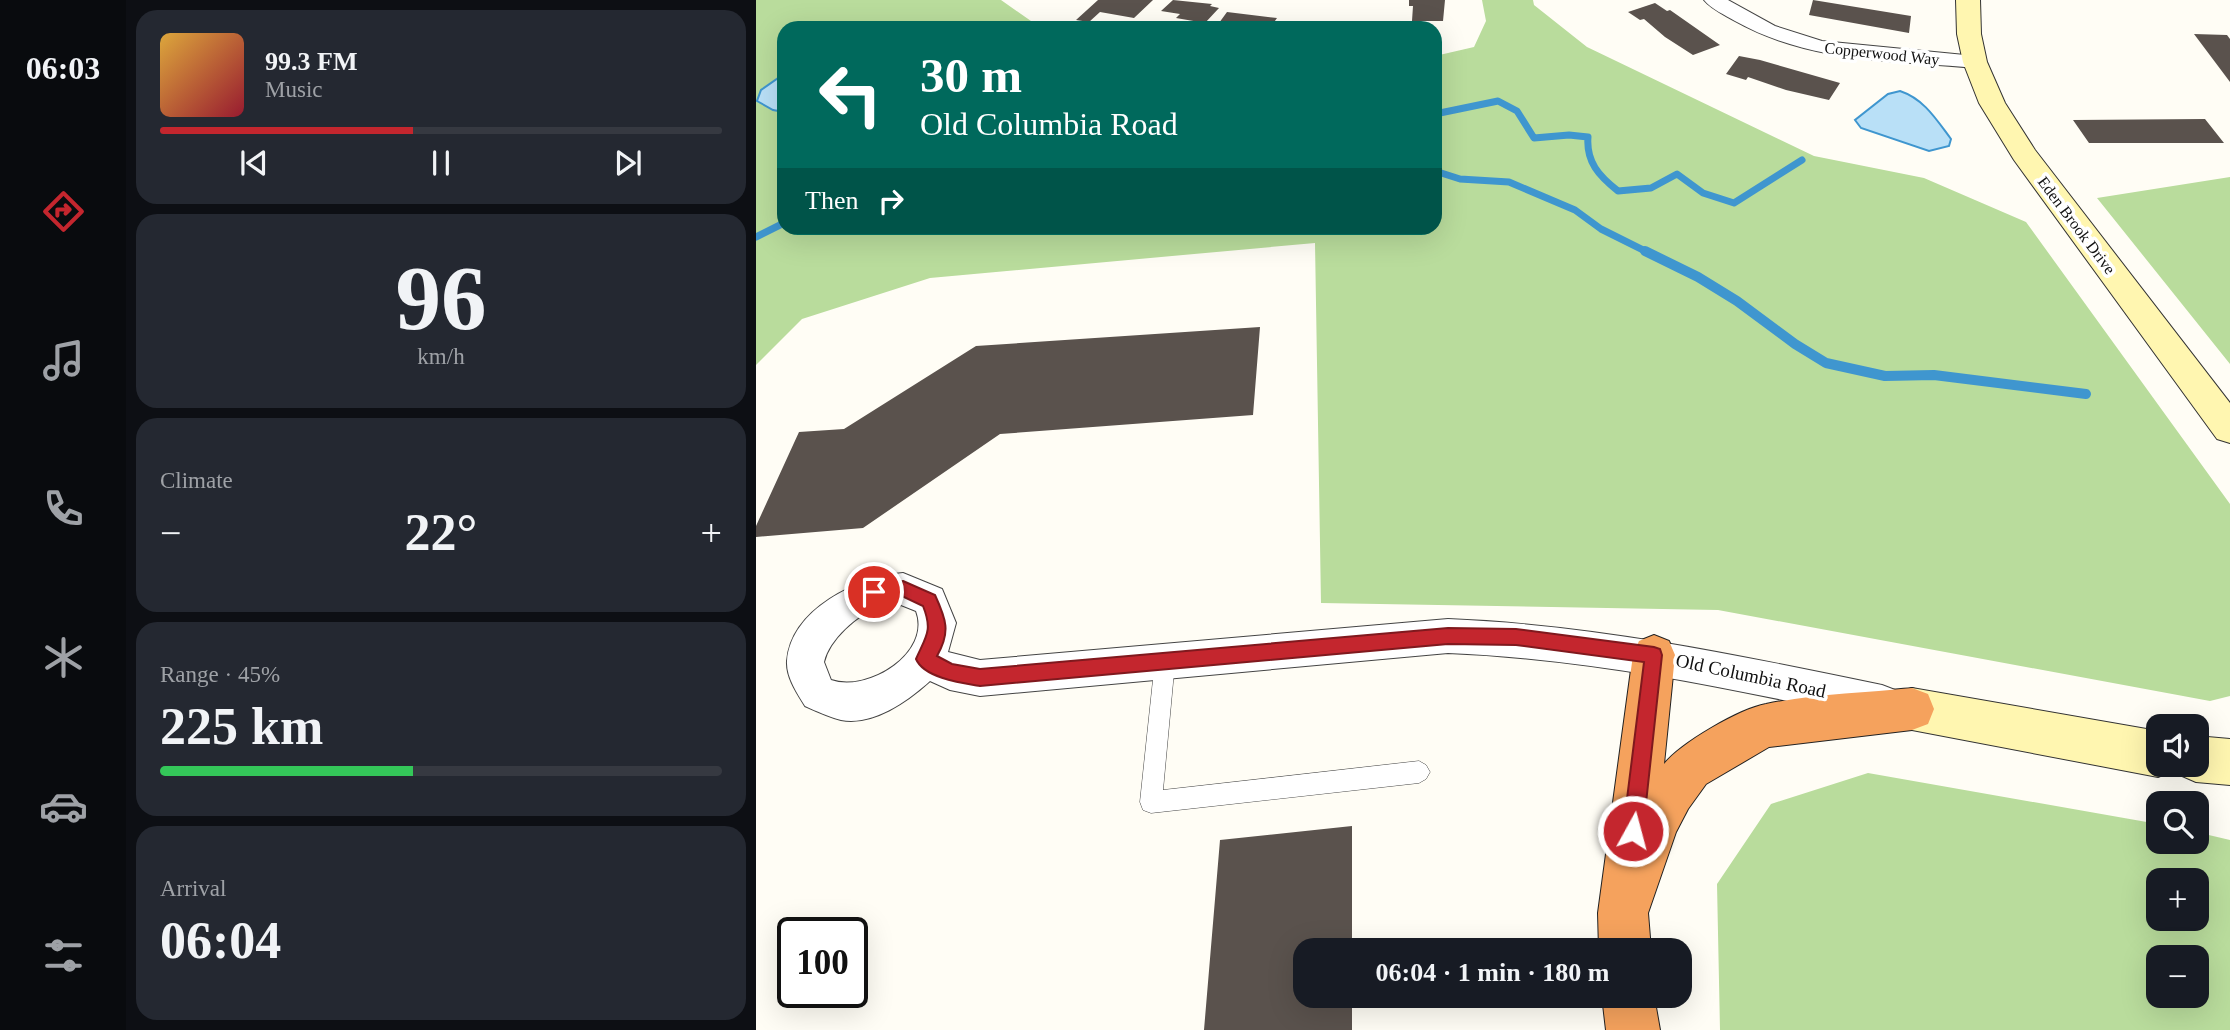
<!DOCTYPE html>
<meta charset="utf-8">
<style>
body{margin:0;font-family:"Times New Roman",serif;background:#242831;color:#f1f3f6;height:100vh;display:flex;flex-direction:column;font-size:26px;white-space:nowrap}
*{box-sizing:border-box;margin:0}
p{font-size:23px;color:#9ea1a6}
.icon{flex:none;width:38px;height:38px;fill:none;stroke:currentColor;stroke-width:2;stroke-linecap:round;stroke-linejoin:round}
.map{position:relative;flex:1;overflow:hidden}
.sheet{display:flex;flex-direction:column;gap:10px;padding:10px;background:#0d0f14;width:630px}
.sheet>*{flex:none}
.hud{position:absolute;left:21px;top:21px;width:665px;height:214px;border-radius:21px;box-shadow:0 7px 28px #0002;background:#00695c;color:#fff;overflow:hidden}
.buttons{position:absolute;left:1390px;top:714px;display:grid;gap:14px}
.buttons a{display:grid;place-items:center;width:63px;height:63px;border-radius:14px;background:#171b24;box-shadow:0 7px 28px #0002;font-size:35px}
.speed{position:absolute;left:21px;top:917px;display:flex;gap:14px;font-size:35px;font-weight:700;text-align:center}
.speed>*{display:grid;place-content:center;width:91px;height:91px;border-radius:50%;background:#171b24;box-shadow:0 7px 28px #0002;line-height:1}
.speed .limit{border:4px solid #111;border-radius:10px;background:#fff;color:#111}
.pin{position:absolute;display:grid;place-items:center;width:60px;height:60px;color:#fff;margin:-30px;border:4px solid #fff;border-radius:50%;box-shadow:0 2px 7px #0007}
.me{position:absolute;width:77px;margin:-38px;rotate:7deg;stroke-linejoin:round;filter:drop-shadow(0 0 5px #0008)}
.turn{display:flex;align-items:center;gap:24px;height:147px;padding:0 28px;font-size:32px}
.turn .icon{width:91px;height:91px;stroke-width:2.5}
.turn b{display:block;font-size:49px;line-height:60px}
.then{display:flex;align-items:center;height:66px;padding:0 28px;background:#0003;gap:14px;font-size:26px}
.big{font-size:52px;font-weight:700;line-height:1.1}
.sheet .widget{flex:1;display:flex;flex-direction:column;justify-content:center;gap:10px;min-width:0;padding:0 24px;border-radius:21px;background:#242831}
.sheet .dial{align-items:center;gap:0}
.dial b{font-size:91px;line-height:1}
.song{display:flex;align-items:center;gap:21px}
.cover{width:84px;height:84px;border-radius:10px;background:linear-gradient(135deg,hsl(40 70% 55%),hsl(350 70% 35%))}
.played{height:7px;border-radius:4px;background:linear-gradient(90deg,#c4262e 45%,#363941 45%)}
.keys{display:flex;justify-content:space-around;direction:ltr}
.heat{display:flex;justify-content:space-between;align-items:center;font-size:38px;direction:ltr}
.charge{height:10px;border-radius:5px;background:linear-gradient(90deg,#34c759 45%,#363941 0)}
.trip{position:absolute;left:537px;top:938px;width:399px;height:70px;border-radius:21px;background:#171b24;box-shadow:0 7px 28px #0002;font-weight:700;line-height:70px;text-align:center}
main{display:flex;flex:1;min-height:0}
.tab-bar{display:flex;flex-direction:column;width:126px;justify-content:space-around;align-items:center;background:#090b0e;color:#9ea1a6}
.tab-bar .icon{width:49px;height:49px}
.tab-bar .active{color:#c4262e}
.tab-bar b{font-size:32px;color:#f1f3f6}
.map>svg:first-child{display:block}
.forest{fill:#b9dc9c;fill-rule:evenodd}
.water{fill:#b9e0f7;stroke:#3f96cf;stroke-width:2}
.lines{fill:none;stroke-linecap:round;stroke-linejoin:round}
.stream-far1{stroke:#3f96cf;stroke-width:7}
.stream{stroke:#3f96cf;stroke-width:10}
.building{fill:#5a524d}
.lane-casing{stroke:#444;stroke-width:1}
.street-casing{stroke:#444;stroke-width:2}
.secondary-casing{stroke:#333;stroke-width:2}
.highway-casing{stroke:#222;stroke-width:2}
.lane{fill:#fff;fill-rule:evenodd}
.street{fill:#fff;fill-rule:evenodd}
.secondary{fill:#fff6b0;fill-rule:evenodd}
.highway{fill:#f5a25d;fill-rule:evenodd}
.route{fill:#c4262e;stroke:#7f191e;stroke-width:2}
.labels{text-anchor:middle;stroke-width:7;stroke-linejoin:round;paint-order:stroke}
.far-street-label{font-size:16px;fill:#111;stroke:#fff}
.street-label{font-size:19px;fill:#111;stroke:#fff}
</style>
<main>
<nav class="tab-bar">
<b>06:03</b>
<svg class="icon active" aria-label="directions" viewBox="0 0 24 24"><path d="M12 3l9 9-9 9-9-9zM9 14v-3h6M13 9l2 2-2 2"/></svg>
<svg class="icon" aria-label="music" viewBox="0 0 24 24"><path d="M9 18V5l10-2v13"/><circle cx="6" cy="18" r="3"/><circle cx="16" cy="16" r="3"/></svg>
<svg class="icon" aria-label="phone" viewBox="0 0 24 24"><path d="M5 4h4l2 5-3 2q2 4 5 5l2-3 5 2v4C11 20 4 13 5 4z"/></svg>
<svg class="icon" aria-label="climate" viewBox="0 0 24 24"><path d="M12 3v18M4 7l16 10M4 17L20 7"/></svg>
<svg class="icon" aria-label="car" viewBox="0 0 24 24"><path d="M5 17H2v-5l4-1 3-4h7l3 4 3 1v5h-3M9 17h6M6 11h13"/><circle cx="7" cy="17" r="2"/><circle cx="17" cy="17" r="2"/></svg>
<svg class="icon" aria-label="filters" viewBox="0 0 24 24"><path d="M4 7h16M4 17h16"/><circle cx="9" cy="7" r="2"/><circle cx="15" cy="17" r="2"/></svg>
</nav>
<section class="sheet">
<div class="widget">
<div class="song"><i class="cover"></i><div><b>99.3 FM</b><p>Music</p></div></div>
<div class="played"></div>
<div class="keys"><svg class="icon" aria-label="previous" viewBox="0 0 24 24"><path d="M18 5L8 12l10 7zM5 5v14"/></svg><svg class="icon" aria-label="pause" viewBox="0 0 24 24"><path d="M8 5v14M16 5v14"/></svg><svg class="icon" aria-label="next" viewBox="0 0 24 24"><path d="M6 5l10 7-10 7zM19 5v14"/></svg></div>
</div>
<div class="widget dial"><b>96</b><p>km/h</p></div>
<div class="widget"><p>Climate</p>
<div class="heat"><a>−</a><b class="big">22°</b><a>+</a></div>
</div>
<div class="widget"><p>Range · 45%</p><b class="big">225 km</b><div class="charge"></div></div>
<div class="widget"><p>Arrival</p><b class="big">06:04</b></div>
</section>
<div class="map">
<svg width="1474" height="1030" viewBox="0 0 1474 1030">
<rect width="100%" height="100%" fill="#fffdf5"/>
<path class="forest" d="M 0,0 L 245,0 L 285,28 L 28,28 L 28,228 L 679,228 L 679,56 L 718,47 L 730,21 L 726,0 L 777,0 L 778,5 L 831,47 L 1058,156 L 1168,178 L 1270,222 L 1474,504 L 1474,696 L 1454,701 L 962,610 L 565,603 L 559,243 L 174,278 L 46,319 L 0,365 Z
M 1474,177 L 1474,364 L 1341,198 Z
M 1112,773 L 1402,824 L 1402,842 L 1440,842 L 1440,832 L 1474,840 L 1474,1030 L 964,1030 L 961,884 L 1015,804 ZM 1402,880 L 1440,880 L 1440,919 L 1402,919 ZM 1402,957 L 1440,957 L 1440,996 L 1402,996 Z"/>
<path class="water" d="M 28,74 L 28,112 L 17,110 L 1,101 L 5,90 Z
M 1144,91 C 1168,99 1180,119 1195,139 L 1193,146 L 1173,151 L 1105,128 L 1099,120 L 1132,94 Z"/>
<g class="lines">
<path class="stream-far1" d="M 679,114 L 742,101 L 761,111 L 778,138 L 813,135 L 832,137 C 830,162 843,176 862,191 L 895,188 L 921,174 L 947,193 L 978,203 L 1046,160
M 679,171 L 704,179 L 753,182 L 819,210 L 845,229 L 893,253
M 0,237 L 28,223"/>
<path class="stream" d="M 889,251 L 942,277 L 981,301 L 1039,344 L 1070,363 L 1129,376 L 1178,375 L 1330,394"/>
</g>
<path class="building" d="M 342,0 L 397,0 L 378,18 L 344,12 L 333,22 L 320,20 Z
M 417,0 L 456,4 L 454,6 L 463,8 L 449,23 L 420,18 L 424,14 L 405,11 Z
M 653,0 L 689,0 L 687,21 L 656,21 L 657,6 L 653,6 Z
M 1057,0 L 1155,16 L 1153,33 L 1053,15 Z
M 899,3 L 911,11 L 914,10 L 964,45 L 937,55 L 909,37 L 888,19 L 884,20 L 872,12 Z
M 471,12 L 521,18 L 514,28 L 475,28 L 478,25 L 463,23 Z
M 1438,34 L 1471,35 L 1474,39 L 1474,82 Z
M 983,56 L 1004,60 L 1084,83 L 1073,100 L 1030,90 L 992,77 L 990,80 L 970,74 Z
M 1449,119 L 1468,143 L 1333,143 L 1317,120 Z
M 504,327 L 497,415 L 244,434 L 107,528 L 0,537 L 0,526 L 43,432 L 88,429 L 220,346 Z
M 596,826 L 596,950 L 550,950 L 550,996 L 596,996 L 596,1030 L 448,1030 L 464,840 Z"/>
<g class="lines">
<defs>
<path id="lane" d="M 409,652 L 416,655 L 419,661 L 407,790 L 663,761 L 670,765 L 674,772 L 670,779 L 663,783 L 395,813 L 387,810 L 384,802 L 399,661 L 402,655 Z"/>
<path id="street" d="M 948,0 L 972,0 L 1019,26 L 1066,41 L 1219,56 L 1227,57 L 1230,62 L 1227,67 L 1219,68 C 1136,60 1054,63 979,21 C 969,15 955,9 948,0 Z
M 147,573 L 186,589 L 200,623 L 192,652 L 224,660 L 692,619 C 839,625 982,655 1126,685 L 1139,690 L 1145,703 L 1139,716 L 1126,721 C 982,690 840,659 692,653 L 224,696 L 194,690 L 174,681 C 152,701 117,726 85,720 C 73,717 60,711 49,706 C 41,693 30,677 31,661 C 35,609 102,577 147,573 ZM 145,605 L 160,611 C 176,653 112,693 75,680 L 68,662 C 73,640 101,614 123,607 C 130,605 138,605 145,605 Z"/>
<path id="secondary" d="M 1200,0 L 1224,0 L 1225,34 L 1231,62 L 1249,103 L 1279,150 L 1474,403 L 1474,443 L 1461,439 L 1258,160 L 1223,103 L 1207,62 L 1201,34 Z
M 1156,688 L 1402,731 L 1402,765 L 1440,765 L 1440,736 L 1474,739 L 1474,785 L 1440,782 L 1424,775 L 1420,766 L 1418,770 L 1402,777 L 1156,730 L 1140,724 L 1134,709 L 1140,694 Z"/>
<path id="highway" d="M 898,635 L 913,641 L 919,655 L 908,764 C 925,743 983,709 1010,704 C 1057,694 1108,693 1156,688 L 1172,694 L 1178,709 L 1172,724 L 1156,730 L 1013,747 L 950,784 L 932,809 L 920,832 L 892,913 L 895,950 L 843,950 L 842,913 L 877,655 L 883,641 Z
M 846,996 L 898,996 L 904,1030 L 850,1030 Z"/>
</defs>
<use href="#lane" class="lane-casing"/>
<use href="#street" class="street-casing"/>
<use href="#secondary" class="secondary-casing"/>
<use href="#highway" class="highway-casing"/>
<use href="#lane" class="lane"/>
<use href="#street" class="street"/>
<use href="#secondary" class="secondary"/>
<use href="#highway" class="highway"/>
</g>
<path class="route" d="M 147,581 L 179,595 C 190,619 195,632 181,656 L 196,664 L 224,669 L 692,628 L 760,629 L 898,647 L 904,649 L 906,655 L 887,831 L 884,838 L 877,841 L 870,838 L 867,831 L 888,662 L 760,645 L 692,644 L 224,686 C 206,683 168,678 160,659 C 170,636 177,631 167,606 L 146,596 L 118,600 L 112,598 L 109,592 L 112,587 Z"/>
<g class="labels">
<g class="far-street-label">
<text transform="translate(1126 53) rotate(6)" y="6">Copperwood Way</text>
<text transform="translate(1321 225) rotate(53)" y="6">Eden Brook Drive</text>
</g>
<g class="street-label">
<text transform="translate(995 675) rotate(12)" y="7">Old Columbia Road</text>
</g>
</g>
</svg>
<div class="buttons">
<a><svg class="icon" aria-label="sound" viewBox="0 0 24 24"><path d="M4 9h4l5-4v14l-5-4H4zM17 9q2 3 0 6"/></svg></a>
<a><svg class="icon" aria-label="search" viewBox="0 0 24 24"><circle cx="10" cy="10" r="6"/><path d="M15 15l6 6"/></svg></a>
<a>+</a>
<a>−</a>
</div>
<div class="speed"><div class="limit">100</div></div>
<div class="pin" style="left:118px;top:592px;background:#d93025"><svg class="icon" aria-label="arrive" viewBox="0 0 24 24"><path d="M6 21V4h12l-3 4 3 4H6"/></svg></div>
<svg class="me" style="left:877px;top:831px" viewBox="-20 -20 40 40"><circle r="17" fill="#c4262e" stroke="#fff" stroke-width="3"/><path d="M0-11L8 9 0 5-8 9z" fill="#fff"/></svg>
<div class="trip">06:04 · 1 min · 180 m</div>
<div class="hud">
<div class="turn"><svg class="icon" aria-label="left" viewBox="0 0 24 24"><path d="M17 20v-9H6M10 6l-5 5 5 5"/></svg><div><b>30 m</b>Old Columbia Road</div></div>
<div class="then">Then<svg class="icon" aria-label="right" viewBox="0 0 24 24"><path d="M7 20v-9h11M14 6l5 5-5 5"/></svg></div>
</div>
</div>
</main>
